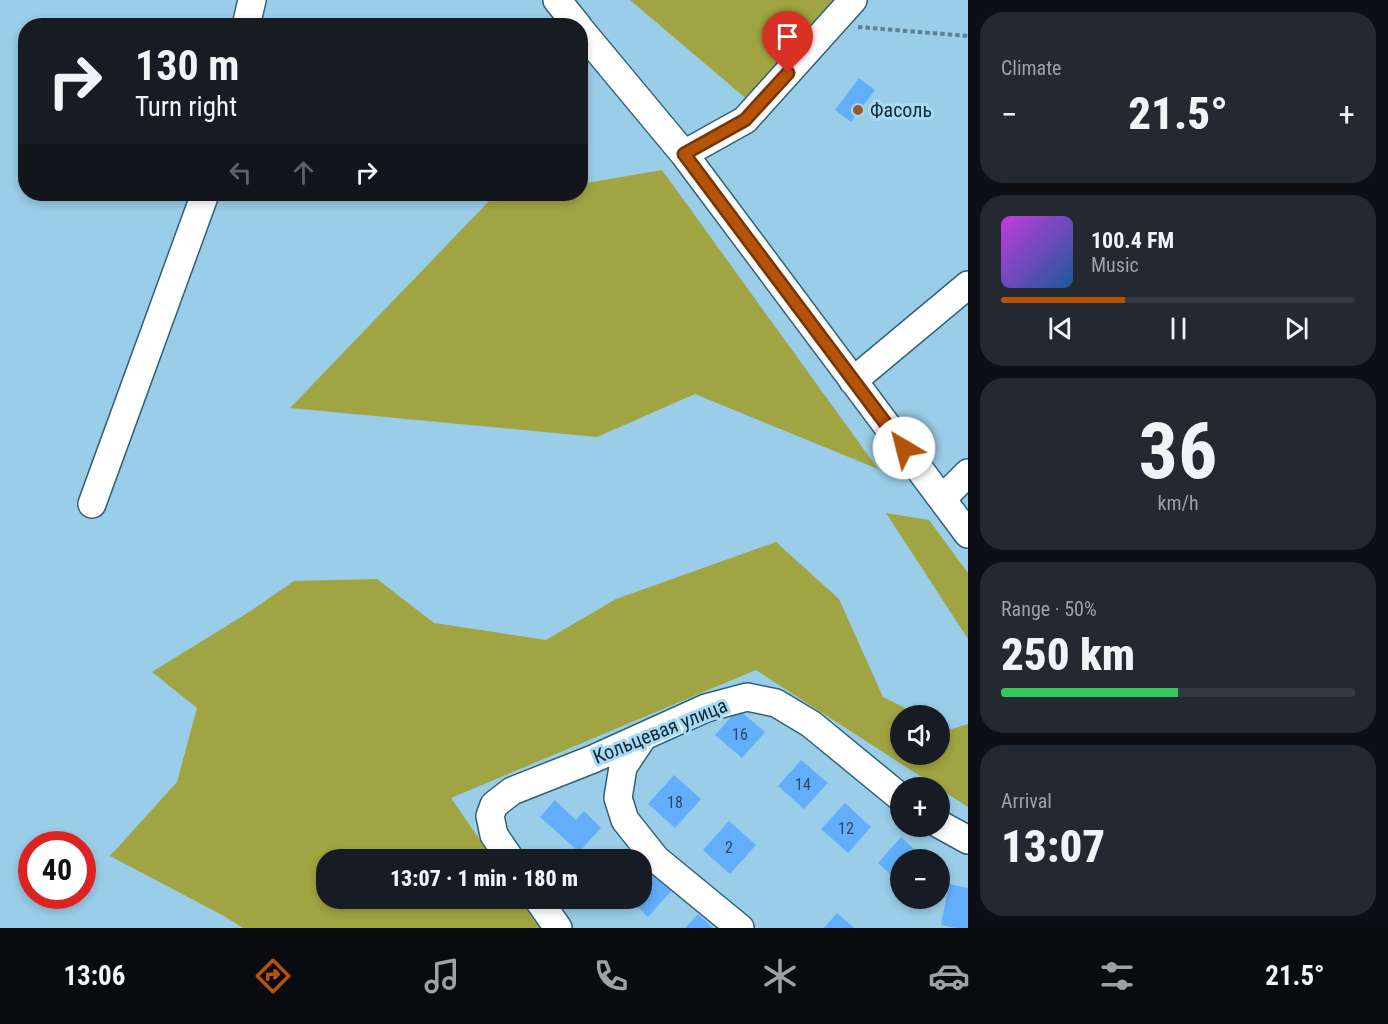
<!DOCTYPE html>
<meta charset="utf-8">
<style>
body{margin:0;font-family:"Roboto Condensed",sans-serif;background:#242831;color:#f1f3f6;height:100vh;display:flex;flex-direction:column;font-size:22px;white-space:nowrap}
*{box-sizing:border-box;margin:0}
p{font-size:20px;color:#9ea1a6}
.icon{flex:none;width:33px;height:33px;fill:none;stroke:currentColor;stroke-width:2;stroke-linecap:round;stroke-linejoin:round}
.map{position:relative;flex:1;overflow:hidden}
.sheet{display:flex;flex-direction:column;gap:12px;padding:12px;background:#0d0f14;width:420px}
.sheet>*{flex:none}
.hud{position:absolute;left:18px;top:18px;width:570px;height:183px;border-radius:24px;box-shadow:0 3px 9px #0003;background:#171b24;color:#f1f3f6;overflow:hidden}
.fabs{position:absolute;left:890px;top:705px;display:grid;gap:12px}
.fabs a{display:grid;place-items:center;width:60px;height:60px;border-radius:50%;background:#171b24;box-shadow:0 3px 9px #0003;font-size:30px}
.speed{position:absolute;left:18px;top:831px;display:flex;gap:12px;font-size:30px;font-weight:700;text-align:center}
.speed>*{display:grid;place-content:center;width:78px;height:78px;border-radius:50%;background:#171b24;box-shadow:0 3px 9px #0003;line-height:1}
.speed .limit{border:9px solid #d22;background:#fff;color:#111}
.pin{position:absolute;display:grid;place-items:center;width:51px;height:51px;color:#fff;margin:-62px -26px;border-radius:50% 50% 50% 0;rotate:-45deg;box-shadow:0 0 6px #0007}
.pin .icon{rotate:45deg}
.me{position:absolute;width:66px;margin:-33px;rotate:323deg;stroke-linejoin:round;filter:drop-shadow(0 0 4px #0008)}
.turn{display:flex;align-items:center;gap:21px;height:126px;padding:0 18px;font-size:27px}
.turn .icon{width:78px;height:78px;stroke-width:2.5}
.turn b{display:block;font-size:42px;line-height:51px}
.lanes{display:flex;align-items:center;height:57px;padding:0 18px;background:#0003;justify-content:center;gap:30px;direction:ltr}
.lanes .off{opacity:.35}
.big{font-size:45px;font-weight:800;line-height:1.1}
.sheet .widget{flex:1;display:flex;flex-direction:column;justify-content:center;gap:9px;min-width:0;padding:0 21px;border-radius:24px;background:#242831}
.sheet .dial{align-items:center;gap:0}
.dial b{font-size:78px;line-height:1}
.song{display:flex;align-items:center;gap:18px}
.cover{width:72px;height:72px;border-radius:9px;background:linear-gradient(135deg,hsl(290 70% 55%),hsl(210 70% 35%))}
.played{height:6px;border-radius:3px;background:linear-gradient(90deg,#b45309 35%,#363941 35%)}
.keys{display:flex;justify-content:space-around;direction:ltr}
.heat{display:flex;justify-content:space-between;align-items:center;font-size:33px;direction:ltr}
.charge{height:9px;border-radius:4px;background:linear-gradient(90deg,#34c759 50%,#363941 0)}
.trip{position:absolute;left:316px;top:849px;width:336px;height:60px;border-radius:24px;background:#171b24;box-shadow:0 3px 9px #0003;font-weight:800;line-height:60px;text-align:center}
.tabs{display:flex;height:96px;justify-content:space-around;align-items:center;background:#090b0e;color:#9ea1a6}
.tabs .icon{width:42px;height:42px}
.tabs .current{color:#b45309}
.tabs b{font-size:27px;color:#f1f3f6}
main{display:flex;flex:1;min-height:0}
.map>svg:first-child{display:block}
.green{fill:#a1a442}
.building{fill:#63aefa}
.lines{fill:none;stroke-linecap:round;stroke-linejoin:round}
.minor-casing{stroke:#306178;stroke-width:30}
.path{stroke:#5c8194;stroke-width:4;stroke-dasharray:4.5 3;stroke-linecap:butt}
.minor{stroke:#fff;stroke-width:27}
.route-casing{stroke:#753606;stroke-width:15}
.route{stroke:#b45309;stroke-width:10}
.poi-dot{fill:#9b562a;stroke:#a7daf4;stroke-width:2}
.labels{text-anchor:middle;stroke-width:6;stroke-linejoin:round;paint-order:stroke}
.number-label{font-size:16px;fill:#284a65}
.poi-label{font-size:20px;fill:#152933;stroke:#a7daf4;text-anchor:start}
.street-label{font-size:20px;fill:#152933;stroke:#a7daf4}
</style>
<main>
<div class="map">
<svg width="968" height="928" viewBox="0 0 968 928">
<rect width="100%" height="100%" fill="#9acde7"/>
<path class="green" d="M 630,0 L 837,0 L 749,101 Z
M 662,170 L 878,469 L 695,394 L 597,437 L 290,408 L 491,199 L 522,194 L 580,194 L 581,184 Z
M 886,513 L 929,520 L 968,573 L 968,639 Z
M 776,542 L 839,599 L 883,697 L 919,715 L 900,716 L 900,754 L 939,754 L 939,726 L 948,730 L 968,724 L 968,807 L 756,670 L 451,798 L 493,859 L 327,860 L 327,898 L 519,899 L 540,928 L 243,928 L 224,916 L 110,856 L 177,782 L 197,708 L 152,672 L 249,612 L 294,581 L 377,579 L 434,623 L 546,640 L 616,599 Z"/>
<path class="building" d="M 859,78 L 875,90 L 851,122 L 835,110 Z
M 738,709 L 765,732 L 742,758 L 715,735 Z
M 801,760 L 828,783 L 804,809 L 778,786 Z
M 674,775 L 701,799 L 675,828 L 648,804 Z
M 555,800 L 576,820 L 584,811 L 601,828 L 579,852 L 540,817 Z
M 845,803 L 871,827 L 848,853 L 821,829 Z
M 729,821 L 756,845 L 730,874 L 703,850 Z
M 901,837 L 926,860 L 900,860 L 900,883 L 878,863 Z
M 647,864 L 674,888 L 648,917 L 628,898 L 642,898 L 642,870 Z
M 949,884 L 968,888 L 968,928 L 956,928 L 941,925 Z
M 837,913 L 854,928 L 824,928 Z
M 698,914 L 713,928 L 685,928 Z"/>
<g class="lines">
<defs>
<path id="minor" d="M 557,0 L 578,26
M 246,26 L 252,0
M 580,29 L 684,154 L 968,534
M 684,154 L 745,120 L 853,0
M 853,381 L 968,285
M 942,499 L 968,473
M 92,504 L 205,194
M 643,737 L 623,767 L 618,798 L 625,820 L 656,859 L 740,928
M 939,824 L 968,840
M 511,860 L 494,835 L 490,816 L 494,805 L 512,791 L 593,759 L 706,708 L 747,697 L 776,703 L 811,724 L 900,797
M 537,898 L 558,928"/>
</defs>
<use href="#minor" class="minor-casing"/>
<path class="path" d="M 858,27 L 968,36"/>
<use href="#minor" class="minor"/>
</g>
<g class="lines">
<defs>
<path id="route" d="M 788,73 L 745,120 L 684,154 L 904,448"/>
</defs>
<use href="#route" class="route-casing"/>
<use href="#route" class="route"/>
</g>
<circle class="poi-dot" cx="858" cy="110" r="6"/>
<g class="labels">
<g class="number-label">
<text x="740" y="740">16</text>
<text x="803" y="790">14</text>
<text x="675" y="808">18</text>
<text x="846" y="834">12</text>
<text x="729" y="853">2</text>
</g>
<g class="poi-label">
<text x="870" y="117">Фасоль</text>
</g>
<g class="street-label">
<text transform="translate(660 731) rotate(-22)" y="7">Кольцевая улица</text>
</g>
</g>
</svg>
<div class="fabs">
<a><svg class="icon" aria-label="sound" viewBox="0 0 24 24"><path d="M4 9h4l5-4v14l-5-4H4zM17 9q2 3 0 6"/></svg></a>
<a>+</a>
<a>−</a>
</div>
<div class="speed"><div class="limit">40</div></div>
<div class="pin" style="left:788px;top:73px;background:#d93025"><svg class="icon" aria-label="arrive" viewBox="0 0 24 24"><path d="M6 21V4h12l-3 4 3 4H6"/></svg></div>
<svg class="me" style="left:904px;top:448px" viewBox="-20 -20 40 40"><circle r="19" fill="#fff"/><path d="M0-13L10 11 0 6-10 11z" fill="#b45309"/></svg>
<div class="trip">13:07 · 1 min · 180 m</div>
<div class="hud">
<div class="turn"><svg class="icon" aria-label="right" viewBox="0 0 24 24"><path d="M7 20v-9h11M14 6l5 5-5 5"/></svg><div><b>130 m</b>Turn right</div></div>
<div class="lanes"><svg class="icon off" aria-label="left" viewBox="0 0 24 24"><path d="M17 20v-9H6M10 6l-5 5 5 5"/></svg><svg class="icon off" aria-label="ahead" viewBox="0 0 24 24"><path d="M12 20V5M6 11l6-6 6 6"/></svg><svg class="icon" aria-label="right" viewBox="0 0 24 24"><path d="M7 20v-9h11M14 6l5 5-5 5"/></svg></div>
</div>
</div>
<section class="sheet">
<div class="widget"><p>Climate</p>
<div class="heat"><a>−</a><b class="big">21.5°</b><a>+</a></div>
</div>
<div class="widget">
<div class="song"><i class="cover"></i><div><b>100.4 FM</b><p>Music</p></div></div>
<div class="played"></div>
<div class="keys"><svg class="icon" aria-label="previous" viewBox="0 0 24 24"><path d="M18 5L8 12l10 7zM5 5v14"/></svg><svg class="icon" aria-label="pause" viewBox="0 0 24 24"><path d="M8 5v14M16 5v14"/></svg><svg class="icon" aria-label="next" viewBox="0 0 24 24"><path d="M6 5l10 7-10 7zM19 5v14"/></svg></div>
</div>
<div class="widget dial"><b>36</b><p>km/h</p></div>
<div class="widget"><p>Range · 50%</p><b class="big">250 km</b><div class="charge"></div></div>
<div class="widget"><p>Arrival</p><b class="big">13:07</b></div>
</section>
</main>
<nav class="tabs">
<b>13:06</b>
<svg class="icon current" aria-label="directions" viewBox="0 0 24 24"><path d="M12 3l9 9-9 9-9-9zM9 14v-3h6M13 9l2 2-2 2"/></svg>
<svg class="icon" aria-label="music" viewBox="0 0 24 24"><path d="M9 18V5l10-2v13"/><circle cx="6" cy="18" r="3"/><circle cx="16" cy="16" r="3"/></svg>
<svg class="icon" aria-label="phone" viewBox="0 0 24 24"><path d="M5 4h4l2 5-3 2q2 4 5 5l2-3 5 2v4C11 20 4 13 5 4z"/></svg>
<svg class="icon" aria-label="climate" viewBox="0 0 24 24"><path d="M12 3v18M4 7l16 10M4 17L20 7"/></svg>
<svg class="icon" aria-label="car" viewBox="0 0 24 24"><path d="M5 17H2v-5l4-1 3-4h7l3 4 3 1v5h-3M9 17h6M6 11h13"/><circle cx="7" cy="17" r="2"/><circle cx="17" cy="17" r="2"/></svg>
<svg class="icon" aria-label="filters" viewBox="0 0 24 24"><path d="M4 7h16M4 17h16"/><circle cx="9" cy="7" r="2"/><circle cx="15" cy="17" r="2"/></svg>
<b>21.5°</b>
</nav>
